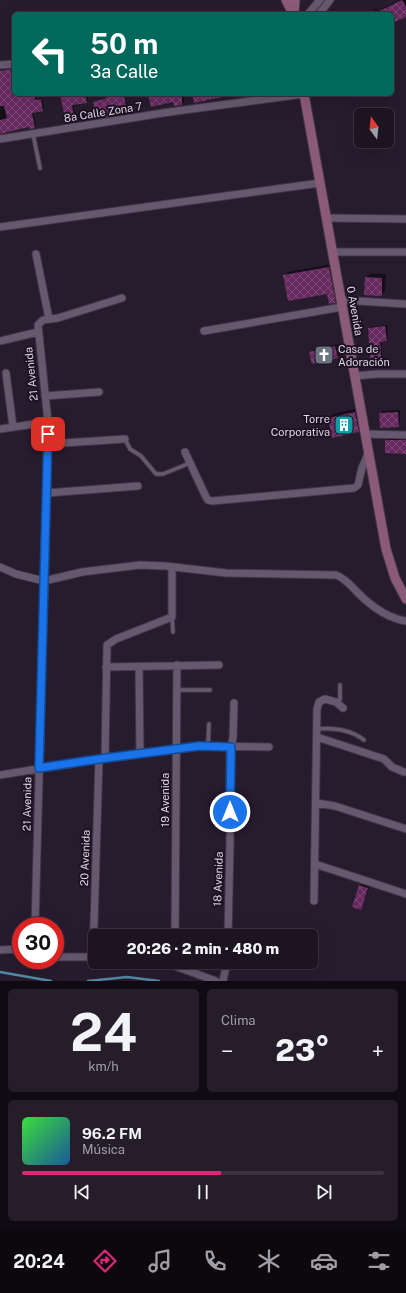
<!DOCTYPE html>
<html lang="es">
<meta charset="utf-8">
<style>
body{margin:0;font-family:"Public Sans",sans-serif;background:#251d2a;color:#f1f3f6;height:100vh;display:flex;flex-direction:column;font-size:15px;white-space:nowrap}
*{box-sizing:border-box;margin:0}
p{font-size:13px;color:#a09ea5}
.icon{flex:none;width:22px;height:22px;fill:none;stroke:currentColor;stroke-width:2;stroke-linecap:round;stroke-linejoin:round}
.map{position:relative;height:981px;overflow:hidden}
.side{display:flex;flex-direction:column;gap:8px;padding:8px;background:#100b13;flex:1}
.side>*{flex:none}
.top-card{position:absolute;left:12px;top:12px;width:382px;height:84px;border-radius:6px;box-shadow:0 4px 16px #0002,0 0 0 1px #3b3340;background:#00695c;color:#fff;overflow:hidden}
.needle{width:26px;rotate:345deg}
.buttons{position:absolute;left:354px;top:108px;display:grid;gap:8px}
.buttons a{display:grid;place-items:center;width:40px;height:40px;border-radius:6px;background:#1d1422;box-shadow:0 4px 16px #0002,0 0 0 1px #3b3340;font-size:20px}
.speed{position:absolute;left:12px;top:917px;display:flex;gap:8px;font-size:20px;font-weight:700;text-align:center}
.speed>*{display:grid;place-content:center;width:52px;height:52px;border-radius:50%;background:#1d1422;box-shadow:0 4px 16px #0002,0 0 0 1px #3b3340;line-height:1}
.speed .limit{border:6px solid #d22;background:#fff;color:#111}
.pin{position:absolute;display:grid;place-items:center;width:34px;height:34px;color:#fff;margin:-17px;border-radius:8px;box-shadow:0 2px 6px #0006}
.me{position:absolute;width:44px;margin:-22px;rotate:0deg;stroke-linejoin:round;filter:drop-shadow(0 0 3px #0008)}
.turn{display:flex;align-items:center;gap:14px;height:84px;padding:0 12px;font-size:18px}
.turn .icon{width:52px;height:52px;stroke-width:2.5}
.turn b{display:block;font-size:28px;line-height:34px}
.big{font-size:30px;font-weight:800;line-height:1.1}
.side .widget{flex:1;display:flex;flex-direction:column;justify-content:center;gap:6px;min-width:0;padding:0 14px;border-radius:6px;background:#251d2a}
.side .dial{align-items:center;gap:0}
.dial b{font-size:52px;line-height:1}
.song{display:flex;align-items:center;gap:12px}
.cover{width:48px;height:48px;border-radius:6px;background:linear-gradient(135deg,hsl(120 70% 55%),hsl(210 70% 35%))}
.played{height:4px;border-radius:2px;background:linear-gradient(90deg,#db2777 55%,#3b3340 55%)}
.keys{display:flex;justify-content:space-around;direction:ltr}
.heat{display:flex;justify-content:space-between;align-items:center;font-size:22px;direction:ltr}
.side .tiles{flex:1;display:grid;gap:8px;grid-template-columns:1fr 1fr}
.widget:last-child{grid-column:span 2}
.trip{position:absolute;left:88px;top:929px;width:230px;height:40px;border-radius:6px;background:#1d1422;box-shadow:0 4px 16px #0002,0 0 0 1px #3b3340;font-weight:800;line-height:40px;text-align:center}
.tabs{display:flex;height:64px;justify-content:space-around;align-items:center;background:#0c080e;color:#a09ea5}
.tabs .icon{width:28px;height:28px}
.tabs .current{color:#db2777}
.tabs b{font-size:18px;color:#f1f3f6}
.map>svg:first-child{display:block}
.shadow{fill:#0007}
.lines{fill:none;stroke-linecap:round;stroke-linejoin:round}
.stream{stroke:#528ba5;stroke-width:2.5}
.building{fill:url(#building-cross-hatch)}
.lane-casing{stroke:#413746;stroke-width:5.5}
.street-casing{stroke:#413746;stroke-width:9}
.secondary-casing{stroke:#413746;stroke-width:11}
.lane{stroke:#66596f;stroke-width:3.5}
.street{stroke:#66596f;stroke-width:7}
.secondary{stroke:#8b5a78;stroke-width:9}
.route-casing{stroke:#114b97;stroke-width:10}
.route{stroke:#1a73e8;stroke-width:7}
.labels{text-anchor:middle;stroke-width:4;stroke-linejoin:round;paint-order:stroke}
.street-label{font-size:11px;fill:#ded6e3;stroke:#1d1224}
.poi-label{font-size:11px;fill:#ded6e3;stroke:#1d1224;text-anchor:start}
</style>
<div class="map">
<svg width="406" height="981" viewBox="0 0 406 981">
<defs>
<pattern id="building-cross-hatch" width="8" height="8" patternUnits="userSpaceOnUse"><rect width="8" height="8" fill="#672a5f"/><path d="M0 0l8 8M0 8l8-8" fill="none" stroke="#7c4876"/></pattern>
</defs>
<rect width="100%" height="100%" fill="#271b2e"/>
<path class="shadow" d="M 400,0 L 406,0 L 406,15 L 392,22 L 392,14 L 370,14 L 377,8 L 377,11 Z
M 11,69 L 13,75 L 14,75 L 14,94 L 36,94 L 36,99 L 42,98 L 44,109 L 33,112 L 36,126 L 35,127 L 29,126 L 0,133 L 0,71 Z
M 61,94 L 87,94 L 88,100 L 86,102 L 73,104 L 76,119 L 75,121 Z
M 107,94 L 125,94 L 127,104 L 116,105 L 117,114 L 95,102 L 108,98 Z
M 149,94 L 184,94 L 184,102 L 182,104 Z
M 246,94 L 253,94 L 246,96 Z
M 333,264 L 339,298 L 335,302 L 328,292 L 285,276 L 288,272 Z
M 370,274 L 386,274 L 385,291 L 381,295 L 366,277 Z
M 387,325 L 388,339 L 386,340 L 381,341 L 383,364 L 381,366 L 369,328 L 370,327 Z
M 338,344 L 340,355 L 337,357 L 311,352 L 313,350 Z
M 359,408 L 362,427 L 358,431 L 329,418 L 333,414 Z
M 400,410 L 400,424 L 398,426 L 381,427 L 380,413 L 382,411 Z
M 390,437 L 406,437 L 406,453 L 386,441 Z
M 362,884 L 370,886 L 361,908 L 360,885 Z"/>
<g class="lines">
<path class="stream" d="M 0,972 L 51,981
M 88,981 L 127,977 L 159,981"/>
</g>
<path class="building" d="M 402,0 L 406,7 L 406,17 L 392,23 L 392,14 L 373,14 Z
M 10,69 L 12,76 L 14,76 L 14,95 L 19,94 L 34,94 L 35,100 L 41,99 L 43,111 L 32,113 L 35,128 L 29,129 L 29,127 L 24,128 L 0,134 L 0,120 L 7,118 L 4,106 L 0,106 L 0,71 Z
M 60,94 L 85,94 L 87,103 L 72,105 L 75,122 L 66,123 Z
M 106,94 L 124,94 L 126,106 L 116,106 L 117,115 L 102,118 L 101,114 L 96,115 L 93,102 L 107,98 Z
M 148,94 L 182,94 L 182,105 L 174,106 L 173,102 L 151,107 Z
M 192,94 L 221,94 L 222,97 L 194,103 Z
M 329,267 L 336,303 L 329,304 L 327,294 L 288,301 L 283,275 Z
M 365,277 L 382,278 L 382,296 L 364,295 Z
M 385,326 L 387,341 L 380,342 L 382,367 L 371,367 L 368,328 Z
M 335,346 L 338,358 L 312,364 L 309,352 Z
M 355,412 L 359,432 L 332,438 L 328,418 Z
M 398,412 L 399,427 L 380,428 L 379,413 Z
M 385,440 L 406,440 L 406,454 L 385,453 Z
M 359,885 L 368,888 L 361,910 L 352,907 Z"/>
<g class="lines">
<defs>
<path id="lane" d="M 33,134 L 40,168
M 125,439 L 130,449 L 141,456 L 156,474 L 163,474 L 190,463
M 172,617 L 173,632
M 177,690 L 210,690
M 337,702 L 340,699 L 340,685
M 317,729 C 332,727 352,730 364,740
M 208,746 L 209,724"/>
<path id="street" d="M 308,14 L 320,0
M 319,14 L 330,0
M 0,65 L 14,64
M 0,139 L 169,112 L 304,94
M 327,218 L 406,219
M 0,227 L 320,183
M 333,252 L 406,252
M 36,254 L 49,319
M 341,300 L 406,304
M 204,331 L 342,307
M 0,341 L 38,332
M 6,373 L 13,427
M 355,376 L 377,374 L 406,374
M 45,396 L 99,392
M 0,429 L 48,422
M 365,434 L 406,435
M 48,444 L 125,439
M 185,452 L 206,497 L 208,500 L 212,501 L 354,488 L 358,485 L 362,468 L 368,454
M 47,493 L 138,486
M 0,567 L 16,574 L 44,581 L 82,572 L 140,565 L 165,566 L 226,573 L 336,575 C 345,578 351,586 358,593 C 371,606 387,618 406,621
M 106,667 L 219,665
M 139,667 L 140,754
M 317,737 L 384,759 L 392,767 L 404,772
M 105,758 L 107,645 L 116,639 L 172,617 L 172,567
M 0,775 L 105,758 L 199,746 L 269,747
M 316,803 L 335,806 L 406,829
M 315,864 L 406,894
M 314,901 L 317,709 L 319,702 L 325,699 L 336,702 L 343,708
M 35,926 L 48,444 L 48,422 L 38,325 L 43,320 L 58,318 L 122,298
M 175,936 L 177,665
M 228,936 L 230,844 L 230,750 L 233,738 L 234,703
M 0,950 L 21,949
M 55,957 L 95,957
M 93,957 L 99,759
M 159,962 L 172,965 L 216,981
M 223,981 L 227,962"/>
<path id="secondary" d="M 286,0 L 293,14
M 294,14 L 295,0
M 304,94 L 386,549 L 395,578 L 406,599"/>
</defs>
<use href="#lane" class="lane-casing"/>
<use href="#street" class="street-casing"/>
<use href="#secondary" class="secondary-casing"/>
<use href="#lane" class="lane"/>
<use href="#street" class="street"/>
<use href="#secondary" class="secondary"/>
</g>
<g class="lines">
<defs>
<path id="route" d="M 48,434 L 39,768 L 99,759 L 199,746 L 231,747 L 230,812"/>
</defs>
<use href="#route" class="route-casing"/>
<use href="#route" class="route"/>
</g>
<defs>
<symbol id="church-square" viewBox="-11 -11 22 22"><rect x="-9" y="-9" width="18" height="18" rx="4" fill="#6b7280" stroke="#1d1224"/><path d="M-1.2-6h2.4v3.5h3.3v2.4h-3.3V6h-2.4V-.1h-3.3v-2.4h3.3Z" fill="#fff"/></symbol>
<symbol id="building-square" viewBox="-11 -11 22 22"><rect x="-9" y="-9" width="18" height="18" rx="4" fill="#0f9aa8" stroke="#1d1224"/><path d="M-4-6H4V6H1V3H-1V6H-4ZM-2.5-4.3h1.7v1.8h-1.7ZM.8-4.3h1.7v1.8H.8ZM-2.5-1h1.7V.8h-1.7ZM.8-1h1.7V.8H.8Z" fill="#fff"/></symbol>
</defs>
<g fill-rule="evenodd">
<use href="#church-square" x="313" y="344" width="22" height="22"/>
<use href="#building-square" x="333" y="414" width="22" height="22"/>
</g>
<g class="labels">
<g class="street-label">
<text transform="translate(103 112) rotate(-9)" y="4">8a Calle Zona 7</text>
<text transform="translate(355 311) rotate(80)" y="4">0 Avenida</text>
<text transform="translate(31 374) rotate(-96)" y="4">21 Avenida</text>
<text transform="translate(165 800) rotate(-90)" y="4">19 Avenida</text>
<text transform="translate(27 804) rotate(-89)" y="4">21 Avenida</text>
<text transform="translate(85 858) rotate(-88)" y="4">20 Avenida</text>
<text transform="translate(218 879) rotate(-88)" y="4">18 Avenida</text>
</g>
<g class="poi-label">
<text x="338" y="353">Casa de<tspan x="338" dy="13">Adoración</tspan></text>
<text x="330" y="423" text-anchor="end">Torre<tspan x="330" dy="13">Corporativa</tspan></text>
</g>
</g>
</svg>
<div class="buttons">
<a><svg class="needle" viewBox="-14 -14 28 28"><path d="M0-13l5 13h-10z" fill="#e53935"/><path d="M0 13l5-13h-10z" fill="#a09ea5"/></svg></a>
</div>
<div class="speed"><div class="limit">30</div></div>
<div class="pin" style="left:48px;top:434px;background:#d93025"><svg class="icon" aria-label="arrive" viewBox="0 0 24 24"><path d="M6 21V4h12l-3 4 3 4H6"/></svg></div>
<svg class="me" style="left:230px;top:812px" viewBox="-20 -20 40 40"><circle r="17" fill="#1a73e8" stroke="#fff" stroke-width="3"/><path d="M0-11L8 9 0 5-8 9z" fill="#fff"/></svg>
<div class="trip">20:26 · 2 min · 480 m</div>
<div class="top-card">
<div class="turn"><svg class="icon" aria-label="left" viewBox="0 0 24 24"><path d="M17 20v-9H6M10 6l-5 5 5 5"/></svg><div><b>50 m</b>3a Calle</div></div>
</div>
</div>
<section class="side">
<div class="tiles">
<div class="widget dial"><b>24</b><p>km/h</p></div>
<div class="widget"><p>Clima</p>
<div class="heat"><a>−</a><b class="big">23°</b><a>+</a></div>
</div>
<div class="widget">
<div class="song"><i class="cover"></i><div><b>96.2 FM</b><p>Música</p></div></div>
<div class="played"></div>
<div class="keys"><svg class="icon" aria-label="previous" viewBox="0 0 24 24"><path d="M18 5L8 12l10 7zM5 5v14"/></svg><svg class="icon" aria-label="pause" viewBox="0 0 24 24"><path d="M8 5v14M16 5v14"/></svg><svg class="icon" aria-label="next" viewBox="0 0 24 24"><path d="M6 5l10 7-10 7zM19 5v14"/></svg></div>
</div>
</div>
</section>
<nav class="tabs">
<b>20:24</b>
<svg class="icon current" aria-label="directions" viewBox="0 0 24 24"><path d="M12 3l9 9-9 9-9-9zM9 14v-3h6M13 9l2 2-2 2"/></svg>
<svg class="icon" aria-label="music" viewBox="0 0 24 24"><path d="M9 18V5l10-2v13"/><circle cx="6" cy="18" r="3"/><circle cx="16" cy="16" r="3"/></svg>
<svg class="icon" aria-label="phone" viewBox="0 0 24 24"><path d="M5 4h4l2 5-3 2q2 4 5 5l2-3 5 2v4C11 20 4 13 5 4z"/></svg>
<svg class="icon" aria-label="climate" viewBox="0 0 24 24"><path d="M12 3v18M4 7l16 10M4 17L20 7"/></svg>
<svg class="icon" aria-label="car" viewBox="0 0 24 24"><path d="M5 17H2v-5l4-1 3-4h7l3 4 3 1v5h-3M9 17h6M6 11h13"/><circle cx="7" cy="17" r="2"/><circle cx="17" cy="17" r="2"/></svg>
<svg class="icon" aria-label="filters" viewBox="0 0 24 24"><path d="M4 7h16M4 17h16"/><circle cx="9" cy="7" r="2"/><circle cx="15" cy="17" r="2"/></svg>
</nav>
